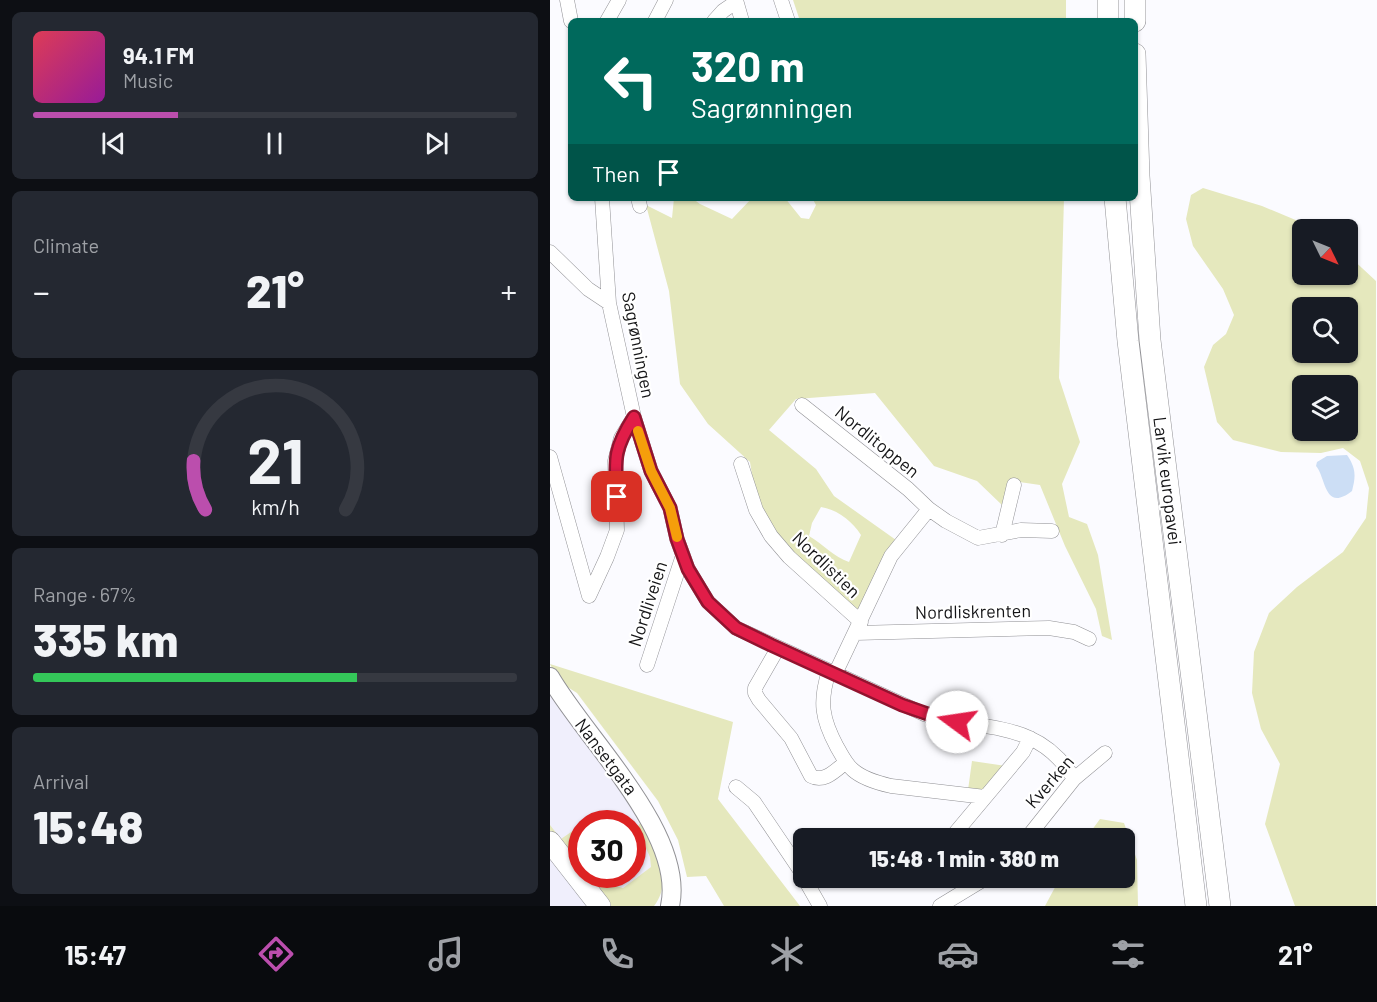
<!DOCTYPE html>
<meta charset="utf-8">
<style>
body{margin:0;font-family:Barlow,sans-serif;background:#242831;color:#f1f3f6;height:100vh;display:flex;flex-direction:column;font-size:22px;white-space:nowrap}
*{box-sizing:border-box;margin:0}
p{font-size:20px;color:#9ea1a6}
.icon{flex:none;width:33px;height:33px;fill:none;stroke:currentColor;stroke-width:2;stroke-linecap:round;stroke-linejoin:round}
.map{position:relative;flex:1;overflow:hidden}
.sheet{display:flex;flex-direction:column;gap:12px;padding:12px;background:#0d0f14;width:550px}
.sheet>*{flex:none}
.hud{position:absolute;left:18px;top:18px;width:570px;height:183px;border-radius:9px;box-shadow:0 2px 4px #0004;background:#00695c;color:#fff;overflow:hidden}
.needle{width:39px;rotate:133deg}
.tools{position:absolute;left:742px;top:219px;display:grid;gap:12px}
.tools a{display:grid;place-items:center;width:66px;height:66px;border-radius:9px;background:#171b24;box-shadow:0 2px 4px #0004;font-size:30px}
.speed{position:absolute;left:18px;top:810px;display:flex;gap:12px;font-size:30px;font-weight:700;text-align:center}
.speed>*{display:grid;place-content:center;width:78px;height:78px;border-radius:50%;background:#171b24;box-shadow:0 2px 4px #0004;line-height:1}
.speed .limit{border:9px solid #d22;background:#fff;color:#111}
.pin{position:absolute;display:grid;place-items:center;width:51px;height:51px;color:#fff;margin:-26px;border-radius:12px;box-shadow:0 3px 9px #0006}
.me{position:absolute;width:66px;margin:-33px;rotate:284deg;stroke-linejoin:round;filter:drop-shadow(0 0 4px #0008)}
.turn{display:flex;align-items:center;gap:21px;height:126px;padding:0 24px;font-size:27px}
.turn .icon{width:78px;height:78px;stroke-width:2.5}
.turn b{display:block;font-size:42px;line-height:51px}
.then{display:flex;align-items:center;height:57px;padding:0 24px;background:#0003;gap:12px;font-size:22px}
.big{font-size:45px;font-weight:800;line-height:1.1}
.sheet .tile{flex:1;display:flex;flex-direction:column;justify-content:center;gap:9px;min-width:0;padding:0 21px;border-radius:9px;background:#242831}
.sheet .dial{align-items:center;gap:0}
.dial svg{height:156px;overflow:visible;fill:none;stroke:#363941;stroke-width:7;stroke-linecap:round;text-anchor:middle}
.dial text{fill:#f1f3f6;stroke:none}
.song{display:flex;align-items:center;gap:18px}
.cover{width:72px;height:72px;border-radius:9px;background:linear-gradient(135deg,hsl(350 70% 55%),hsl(300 70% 35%))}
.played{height:6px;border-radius:3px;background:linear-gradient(90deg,#bb4ead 30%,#363941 30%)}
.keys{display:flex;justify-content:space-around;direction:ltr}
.heat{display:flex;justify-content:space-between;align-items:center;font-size:33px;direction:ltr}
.charge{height:9px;border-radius:4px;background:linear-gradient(90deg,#34c759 67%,#363941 0)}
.trip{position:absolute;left:243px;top:828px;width:342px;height:60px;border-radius:9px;background:#171b24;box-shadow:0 2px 4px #0004;font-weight:800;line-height:60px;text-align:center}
.tabs{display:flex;height:96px;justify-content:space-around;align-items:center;background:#090b0e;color:#9ea1a6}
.tabs .icon{width:42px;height:42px}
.tabs .on{color:#bb4ead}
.tabs b{font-size:27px;color:#f1f3f6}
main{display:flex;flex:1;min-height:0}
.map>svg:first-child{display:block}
.built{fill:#f0effc;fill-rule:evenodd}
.green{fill:#e5e8bd;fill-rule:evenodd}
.water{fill:#ccdef5}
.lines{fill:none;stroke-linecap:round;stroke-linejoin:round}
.minor-casing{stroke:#919195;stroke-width:15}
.major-casing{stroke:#919195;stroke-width:20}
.highway-casing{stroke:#919195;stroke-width:22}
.minor{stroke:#fff;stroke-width:14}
.major{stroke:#fff;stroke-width:18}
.highway{stroke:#fff;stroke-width:21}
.route-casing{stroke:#92132f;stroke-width:15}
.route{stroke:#e11d48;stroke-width:10}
.slow{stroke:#f59e0b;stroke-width:10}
.labels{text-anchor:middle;stroke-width:4.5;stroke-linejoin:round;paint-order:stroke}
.street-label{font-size:18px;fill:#141416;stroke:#fff}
</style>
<main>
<section class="sheet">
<div class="tile">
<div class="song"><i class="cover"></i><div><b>94.1 FM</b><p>Music</p></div></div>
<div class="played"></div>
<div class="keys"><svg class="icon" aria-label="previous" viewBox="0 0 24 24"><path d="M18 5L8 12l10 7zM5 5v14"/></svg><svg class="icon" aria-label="pause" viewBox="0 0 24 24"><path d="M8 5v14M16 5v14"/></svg><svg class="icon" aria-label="next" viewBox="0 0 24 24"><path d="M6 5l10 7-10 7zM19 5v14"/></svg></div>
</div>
<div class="tile"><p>Climate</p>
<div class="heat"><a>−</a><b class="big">21°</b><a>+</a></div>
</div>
<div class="tile dial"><svg viewBox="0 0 100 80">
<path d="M14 69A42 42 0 1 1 86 69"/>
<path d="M14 69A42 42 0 0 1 8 44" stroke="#bb4ead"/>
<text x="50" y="56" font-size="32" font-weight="700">21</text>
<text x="50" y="72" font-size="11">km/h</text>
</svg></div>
<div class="tile"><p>Range · 67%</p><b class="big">335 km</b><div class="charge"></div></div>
<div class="tile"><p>Arrival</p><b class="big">15:48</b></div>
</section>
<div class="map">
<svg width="827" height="906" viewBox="0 0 827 906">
<rect width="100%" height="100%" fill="#fbfbff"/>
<path class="built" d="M 0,695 L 77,801 L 104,850 L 111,867 L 95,906 L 0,906 ZM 32,824 L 82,824 L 82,874 L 32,874 Z"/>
<path class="green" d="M 243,0 L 516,0 L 516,21 L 250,21 Z
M 653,188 L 712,206 L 767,229 L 753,230 L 753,274 L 798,274 L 798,255 L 826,281 L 826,906 L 745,906 L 715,824 L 730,764 L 711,729 L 702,693 L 704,652 L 719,613 L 747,587 L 793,552 L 816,518 L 819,488 L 810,461 L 793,448 L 771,453 L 731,452 L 683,440 L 667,422 L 654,367 L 663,345 L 676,334 L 684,315 L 673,289 L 643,246 L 636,219 L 641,195 ZM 753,308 L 798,308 L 798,352 L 753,352 ZM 753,386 L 798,386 L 798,430 L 753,430 Z
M 124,198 L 142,198 L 150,204 L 182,219 L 202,198 L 235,198 L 251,218 L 259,219 L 266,205 L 262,198 L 514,198 L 509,378 L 530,442 L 512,484 L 519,517 L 537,524 L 548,555 L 562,640 L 552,636 L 546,609 L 515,546 L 490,485 L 463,481 L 452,505 L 427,481 L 384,466 L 325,393 L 246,399 L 219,430 L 266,469 L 284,496 L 346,540 L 309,617 L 226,541 L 207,506 L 200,462 L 158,424 L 130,384 L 119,291 L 96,205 L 122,218 ZM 271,507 C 288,510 302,521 311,535 L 299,562 C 284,557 273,544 259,536 L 262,523 Z
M 0,664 L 183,722 L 168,799 L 250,906 L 174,906 L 156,876 L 137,877 L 128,840 L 108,801 L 27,693 L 8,681 Z
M 422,761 L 456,766 L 434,789 L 418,790 Z
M 550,819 L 574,823 L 587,860 L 588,906 L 495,906 L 510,878 L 574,878 L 574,838 L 536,838 Z
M 90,823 L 92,823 C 106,848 124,880 104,906 L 56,906 L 0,836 L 0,825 L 11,839 L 31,825 L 31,839 L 28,842 L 31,846 L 32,874 L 53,875 L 62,885 L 73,888 L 101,867 L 100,857 L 87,828 Z"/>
<path class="water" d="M 797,455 C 806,468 806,476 802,491 C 774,513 776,477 766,466 L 767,462 L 777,456 Z"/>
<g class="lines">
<defs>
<path id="minor" d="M 17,0 L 21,21
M 186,0 L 192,21
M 231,0 L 238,21
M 57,21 L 69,0
M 105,21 L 116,0
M 164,21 L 173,11 L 186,2
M 88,198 L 90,206
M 0,252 L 38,289 L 59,303
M 252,405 L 358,489 L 379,509
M 84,417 L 101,471 L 120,508 L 127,539 L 138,569 L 158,602 L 186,628 L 374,714 C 431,732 488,718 524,779
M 0,457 L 39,596
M 191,464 L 206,510 L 221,536 L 239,557 L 311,622
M 452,535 L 464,485
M 39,596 L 57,557 L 67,530 L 65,461 L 71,438 L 84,417 L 59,303 L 52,198
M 306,633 L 499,628 L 524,632 L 539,639
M 228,648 L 205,688 L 205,693 L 209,700 L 241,738 L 261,776 C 274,783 285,771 296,762
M 97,665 L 133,555
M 279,671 C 269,702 272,719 287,747 C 292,755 295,763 303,770 C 313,779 328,783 341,786 L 435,797
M 285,674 L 341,556 L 379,509 L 396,521 L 428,538 L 471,530 L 502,531
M 186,787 L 204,802 L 254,876
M 401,838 L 473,752 L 480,738
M 477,838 L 524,779 L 555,753
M 254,878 L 270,906
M 390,906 L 436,878"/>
<path id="major" d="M 0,677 C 35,738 136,834 120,906"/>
<path id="highway" d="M 558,0 L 558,21
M 585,0 L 585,21
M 585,54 L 589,176 L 600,340 L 670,906
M 565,198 L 578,341 L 646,906
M 0,842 L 50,906"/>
</defs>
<use href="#minor" class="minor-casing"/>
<use href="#major" class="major-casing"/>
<use href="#highway" class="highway-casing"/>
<use href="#minor" class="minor"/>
<use href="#major" class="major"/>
<use href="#highway" class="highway"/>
</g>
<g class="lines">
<defs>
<path id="route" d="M 67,497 C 65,459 63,450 84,417 L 101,471 L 120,508 L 127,539 L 138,569 L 158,602 L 186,628 L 221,645 L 352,705 L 392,719 L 407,722"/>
</defs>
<use href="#route" class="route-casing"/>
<use href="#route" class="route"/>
<path class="slow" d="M 88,431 L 101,471 L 120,508 L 127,537"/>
</g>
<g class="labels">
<g class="street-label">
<text transform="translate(88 345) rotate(79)" y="6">Sagrønningen</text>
<text transform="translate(327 442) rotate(39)" y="6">Nordlitoppen</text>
<text transform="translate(617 481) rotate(83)" y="6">Larvik europavei</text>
<text transform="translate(276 565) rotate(44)" y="6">Nordlistien</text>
<text transform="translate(98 604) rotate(-72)" y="6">Nordliveien</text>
<text transform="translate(423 612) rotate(-1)" y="6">Nordliskrenten</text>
<text transform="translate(56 757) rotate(53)" y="6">Nansetgata</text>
<text transform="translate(500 782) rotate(-49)" y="6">Kverken</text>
</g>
</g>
</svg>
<div class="tools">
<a><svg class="needle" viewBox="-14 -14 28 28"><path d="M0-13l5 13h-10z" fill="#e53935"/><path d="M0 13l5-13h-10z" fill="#9ea1a6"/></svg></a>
<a><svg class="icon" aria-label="search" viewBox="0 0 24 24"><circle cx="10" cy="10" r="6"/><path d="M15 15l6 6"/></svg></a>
<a><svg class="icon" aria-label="layers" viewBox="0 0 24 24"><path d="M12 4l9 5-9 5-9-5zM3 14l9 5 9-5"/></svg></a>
</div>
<div class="speed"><div class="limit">30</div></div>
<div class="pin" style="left:67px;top:497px;background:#d93025"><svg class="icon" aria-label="arrive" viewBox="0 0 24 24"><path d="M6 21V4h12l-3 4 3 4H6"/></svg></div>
<svg class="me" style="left:407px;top:722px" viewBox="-20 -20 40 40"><circle r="19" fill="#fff"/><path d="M0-13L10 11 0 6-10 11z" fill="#e11d48"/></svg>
<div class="trip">15:48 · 1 min · 380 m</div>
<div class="hud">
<div class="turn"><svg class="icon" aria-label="left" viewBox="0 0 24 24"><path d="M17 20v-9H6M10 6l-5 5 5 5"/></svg><div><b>320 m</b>Sagrønningen</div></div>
<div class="then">Then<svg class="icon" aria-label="arrive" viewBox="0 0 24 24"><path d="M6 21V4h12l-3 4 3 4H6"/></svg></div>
</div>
</div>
</main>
<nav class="tabs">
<b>15:47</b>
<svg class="icon on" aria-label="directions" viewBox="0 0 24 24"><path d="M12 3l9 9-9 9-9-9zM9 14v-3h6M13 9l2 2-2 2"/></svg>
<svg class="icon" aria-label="music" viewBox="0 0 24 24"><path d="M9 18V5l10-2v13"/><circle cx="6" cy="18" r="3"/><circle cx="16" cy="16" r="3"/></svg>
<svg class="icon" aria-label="phone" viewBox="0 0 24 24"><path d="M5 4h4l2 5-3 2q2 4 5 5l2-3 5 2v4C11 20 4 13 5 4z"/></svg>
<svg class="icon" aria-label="climate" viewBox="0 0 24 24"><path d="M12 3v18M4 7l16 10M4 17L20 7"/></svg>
<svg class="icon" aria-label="car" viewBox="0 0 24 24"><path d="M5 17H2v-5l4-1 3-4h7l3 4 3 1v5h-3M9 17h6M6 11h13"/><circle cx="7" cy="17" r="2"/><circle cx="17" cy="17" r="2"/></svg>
<svg class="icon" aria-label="filters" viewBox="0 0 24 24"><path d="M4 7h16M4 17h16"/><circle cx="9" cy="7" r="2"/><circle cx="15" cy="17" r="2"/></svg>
<b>21°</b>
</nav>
